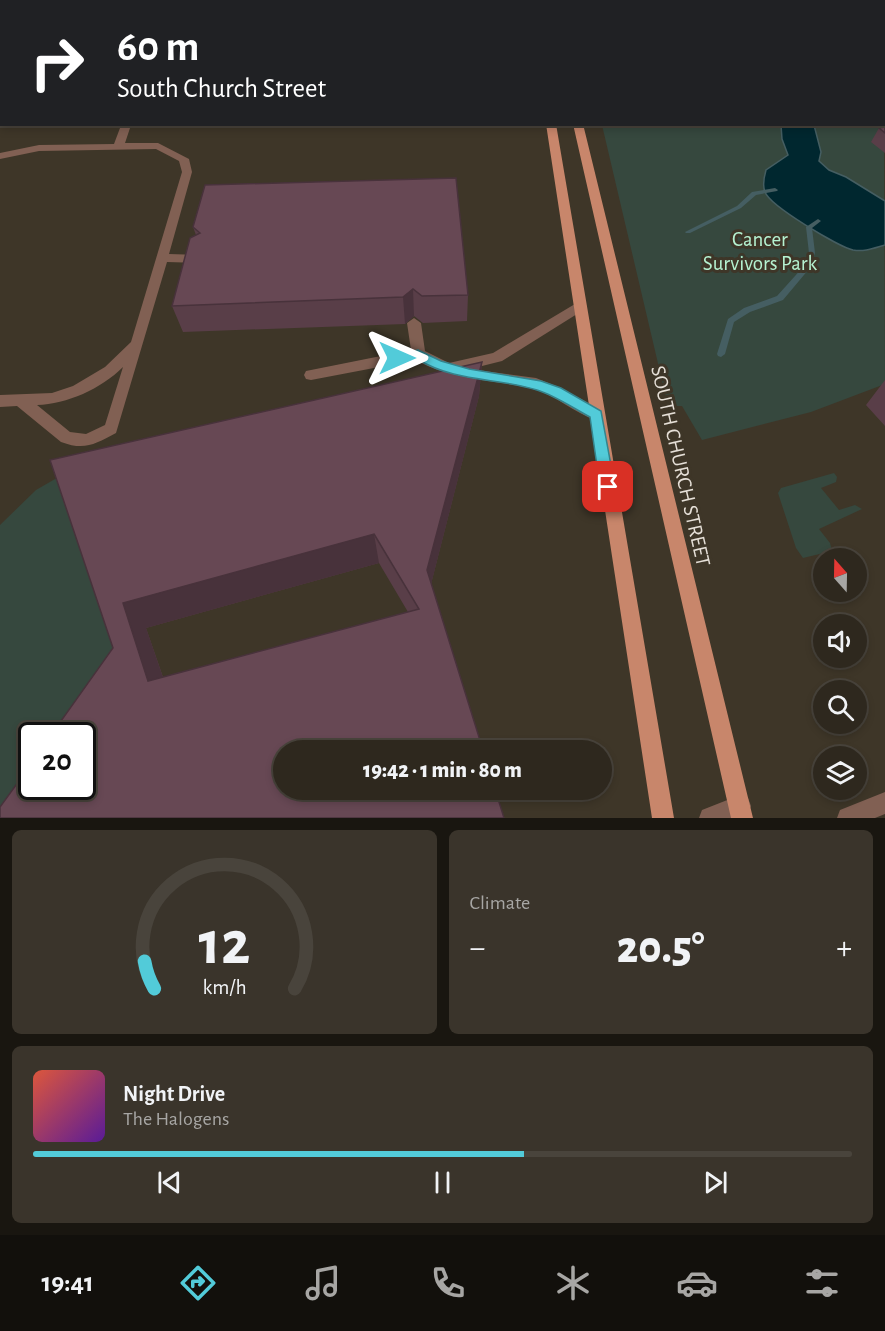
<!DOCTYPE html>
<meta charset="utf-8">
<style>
body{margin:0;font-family:"Alegreya Sans",sans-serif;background:#3a342b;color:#f1f3f6;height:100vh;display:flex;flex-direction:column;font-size:22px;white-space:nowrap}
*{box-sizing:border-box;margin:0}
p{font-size:20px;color:#a7a6a4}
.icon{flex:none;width:33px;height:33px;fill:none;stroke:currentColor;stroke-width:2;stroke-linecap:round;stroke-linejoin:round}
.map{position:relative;height:818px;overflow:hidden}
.panel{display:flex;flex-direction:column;gap:12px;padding:12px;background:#191610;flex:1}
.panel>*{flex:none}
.hud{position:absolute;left:0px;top:0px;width:885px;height:126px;box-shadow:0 3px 9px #0003,0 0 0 2px #49443c;background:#202124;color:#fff;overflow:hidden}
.needle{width:39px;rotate:340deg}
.controls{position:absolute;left:813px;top:548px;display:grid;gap:12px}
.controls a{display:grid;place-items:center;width:54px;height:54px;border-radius:50%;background:#2e281e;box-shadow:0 3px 9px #0003,0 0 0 2px #49443c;font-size:30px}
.speed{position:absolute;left:18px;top:722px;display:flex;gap:12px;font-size:30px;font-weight:700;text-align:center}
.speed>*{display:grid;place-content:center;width:78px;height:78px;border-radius:50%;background:#2e281e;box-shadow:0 3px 9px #0003,0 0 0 2px #49443c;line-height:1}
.speed .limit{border:3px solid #111;border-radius:9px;background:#fff;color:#111}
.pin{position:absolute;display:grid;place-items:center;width:51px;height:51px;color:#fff;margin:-26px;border-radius:12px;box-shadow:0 3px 9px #0006}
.me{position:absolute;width:66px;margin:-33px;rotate:90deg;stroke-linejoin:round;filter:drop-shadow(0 0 4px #0008)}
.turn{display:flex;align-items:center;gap:21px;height:126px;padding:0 18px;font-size:27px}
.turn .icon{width:78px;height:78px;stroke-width:2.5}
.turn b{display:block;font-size:42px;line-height:51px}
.big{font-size:45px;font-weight:800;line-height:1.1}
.panel .widget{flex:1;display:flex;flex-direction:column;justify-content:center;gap:9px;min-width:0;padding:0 21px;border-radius:9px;background:#3a342b}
.panel .dial{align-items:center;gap:0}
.dial svg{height:156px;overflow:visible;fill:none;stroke:#49443c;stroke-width:7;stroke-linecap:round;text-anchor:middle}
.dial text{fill:#f1f3f6;stroke:none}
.song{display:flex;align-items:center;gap:18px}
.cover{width:72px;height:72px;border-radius:9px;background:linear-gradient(135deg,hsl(10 70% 55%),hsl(270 70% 35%))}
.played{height:6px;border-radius:3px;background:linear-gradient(90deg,#52cbd9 60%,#49443c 60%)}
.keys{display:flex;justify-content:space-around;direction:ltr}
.heat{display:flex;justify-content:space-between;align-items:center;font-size:33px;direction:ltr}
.panel .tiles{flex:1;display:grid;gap:12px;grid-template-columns:1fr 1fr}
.widget:last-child{grid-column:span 2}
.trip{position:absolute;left:273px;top:740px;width:339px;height:60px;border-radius:30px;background:#2e281e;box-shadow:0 3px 9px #0003,0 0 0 2px #49443c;font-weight:800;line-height:60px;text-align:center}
.tabs{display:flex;height:96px;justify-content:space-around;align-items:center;background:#12100c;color:#a7a6a4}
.tabs .icon{width:42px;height:42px}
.tabs .active{color:#52cbd9}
.tabs b{font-size:27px;color:#f1f3f6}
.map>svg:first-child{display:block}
.green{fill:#36483e}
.water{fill:#00272f;stroke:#455e62;stroke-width:1.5}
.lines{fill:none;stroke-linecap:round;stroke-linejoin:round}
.stream{fill:#455e62;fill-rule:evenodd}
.minor{fill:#816053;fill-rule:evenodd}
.major{fill:#c8866b;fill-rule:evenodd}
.wall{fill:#593e48;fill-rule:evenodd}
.shaded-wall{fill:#48323b}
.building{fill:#674854;stroke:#48323b;stroke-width:1.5;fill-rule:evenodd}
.route{fill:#52cbd9;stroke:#35848d;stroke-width:1.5}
.labels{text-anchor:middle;stroke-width:6;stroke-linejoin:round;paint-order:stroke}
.park-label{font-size:21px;fill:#b5f2d1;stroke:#3e3628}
.street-label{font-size:21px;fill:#e6e0d8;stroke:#3e3628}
</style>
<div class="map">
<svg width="885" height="818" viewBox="0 0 885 818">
<rect width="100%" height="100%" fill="#3e3628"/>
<path class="green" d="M 78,0 L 647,0 L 657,1 L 79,2 Z
M 884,107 L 885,384 L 811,412 L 702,440 L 682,406 L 668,406 L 602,125 L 884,124 Z
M 69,471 L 138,671 L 82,735 L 32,735 L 32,786 L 0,818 L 0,525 L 36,490 Z
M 834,473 L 837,477 L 836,482 L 821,488 L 839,510 L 855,505 L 862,509 L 819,529 L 830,543 L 832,551 L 803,558 L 796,548 L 778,493 L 781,488 Z"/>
<path class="water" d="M 781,125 L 814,125 L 821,152 L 819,161 L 829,170 L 846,177 L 885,201 L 885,245 C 874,248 865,252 853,250 C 839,247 770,206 765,192 C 762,185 764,177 766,170 L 788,155 L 782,139 Z"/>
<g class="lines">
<path class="stream" d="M 775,188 L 778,190 L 777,191 L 756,195 L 741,208 L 690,233 L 686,233 L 685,232 L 737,206 L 752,192 Z
M 818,219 L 821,221 L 812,228 L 815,253 L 809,269 L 783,300 L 750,312 L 734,322 L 725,354 L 721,357 L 718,356 L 717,354 L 728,319 L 744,308 L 777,296 L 804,266 L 809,253 L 806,227 Z"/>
<path class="minor" d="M 170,0 L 189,0 L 191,2 L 171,2 Z
M 837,0 L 847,0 L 849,2 L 838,2 Z
M 884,18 L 885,19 L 885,25 L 884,24 Z
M 884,88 L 885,88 L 885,95 L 884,95 Z
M 125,125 L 130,128 L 125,143 L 158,143 L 189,159 L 192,172 L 169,254 L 201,255 L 207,259 L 201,263 L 167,262 L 116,433 C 95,444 85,451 61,442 L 17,406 L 0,407 L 0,395 L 52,393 L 73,386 L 105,367 L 131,342 L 182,172 L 179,161 L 156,149 L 39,151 L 0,159 L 0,153 L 39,145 L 114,144 L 120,128 ZM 123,367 L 105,425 L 86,434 L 70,432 L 37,405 C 67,404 101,389 123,367 Z
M 580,301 L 587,306 L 585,309 L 502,361 L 470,369 L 536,378 L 561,388 L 601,410 L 604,414 L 601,418 L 596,420 C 574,413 556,395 533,389 C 493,379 453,381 416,360 L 311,380 L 306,379 L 304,375 L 306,371 L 411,350 L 407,323 L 414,318 L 421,323 L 425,351 L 449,363 L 493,353 Z
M 885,792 L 885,814 L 875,818 L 837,818 L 840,810 Z
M 740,795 L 748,798 L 751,806 L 748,814 L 737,818 L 699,818 L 702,810 Z"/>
<path class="major" d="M 519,0 L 527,0 L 528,2 L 520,2 Z
M 549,0 L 557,0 L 557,2 L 549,2 Z
M 546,124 L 556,124 L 674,818 L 652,818 Z
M 573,124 L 583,124 L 753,818 L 731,818 Z"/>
</g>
<path class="wall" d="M 0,0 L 10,0 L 11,2 L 2,2 L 2,98 L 0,98 Z
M 885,127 L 885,153 L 871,142 L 879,128 Z
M 193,227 L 468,295 L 467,321 L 423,323 L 414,316 L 405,324 L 183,332 L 172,306 L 196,235 Z
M 482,362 L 479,396 L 431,584 L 504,818 L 0,818 L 113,648 ZM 379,563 L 408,612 L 163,677 L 146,628 Z
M 885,380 L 885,426 L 866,405 Z"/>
<path class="shaded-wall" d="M 413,289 L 414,316 L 405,324 L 403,297 Z
M 482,362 L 479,396 L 428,596 L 427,570 Z
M 374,534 L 379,563 L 146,628 L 171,701 L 148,681 L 123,603 Z"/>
<path class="building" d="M 0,0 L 10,0 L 9,2 L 2,2 L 2,78 L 0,78 Z
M 712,0 L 769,0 L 771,2 L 714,2 Z
M 885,127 L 885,133 L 879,128 Z
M 456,178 L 468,295 L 422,296 L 413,289 L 403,297 L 172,306 L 190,238 L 200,233 L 193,227 L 205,185 Z
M 482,362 L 427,570 L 483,750 L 284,750 L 284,789 L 495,789 L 504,818 L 0,818 L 0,807 L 32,763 L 32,786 L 82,786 L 82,735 L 51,735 L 113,648 L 50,460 ZM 374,534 L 419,609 L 148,681 L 123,603 Z"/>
<path class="route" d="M 418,350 L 441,361 L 469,369 L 541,381 L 561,388 L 601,411 L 615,487 L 613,492 L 608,493 L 602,492 L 600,487 L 590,417 C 573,408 556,396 537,390 C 495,377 457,383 417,359 L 397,363 L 390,358 L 392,355 Z"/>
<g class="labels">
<g class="park-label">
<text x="760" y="246">Cancer<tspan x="760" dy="24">Survivors Park</tspan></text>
</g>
<g class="street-label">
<text transform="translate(681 466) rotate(77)" y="7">SOUTH CHURCH STREET</text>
</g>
</g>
</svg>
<div class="controls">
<a><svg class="needle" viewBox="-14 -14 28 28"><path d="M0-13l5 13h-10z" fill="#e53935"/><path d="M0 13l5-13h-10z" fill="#a7a6a4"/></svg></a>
<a><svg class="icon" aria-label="sound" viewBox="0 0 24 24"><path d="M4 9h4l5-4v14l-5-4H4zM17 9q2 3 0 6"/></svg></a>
<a><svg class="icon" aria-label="search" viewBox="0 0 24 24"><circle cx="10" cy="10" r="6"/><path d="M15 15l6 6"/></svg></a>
<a><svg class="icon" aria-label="layers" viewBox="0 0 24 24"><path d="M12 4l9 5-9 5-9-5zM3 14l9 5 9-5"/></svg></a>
</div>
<div class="speed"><div class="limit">20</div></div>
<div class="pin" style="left:608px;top:487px;background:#d93025"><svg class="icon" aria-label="arrive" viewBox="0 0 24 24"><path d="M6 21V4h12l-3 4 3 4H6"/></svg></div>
<svg class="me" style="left:397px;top:358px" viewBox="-20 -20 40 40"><path d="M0-17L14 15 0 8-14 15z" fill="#52cbd9" stroke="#fff" stroke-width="4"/></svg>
<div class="trip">19:42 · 1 min · 80 m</div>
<div class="hud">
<div class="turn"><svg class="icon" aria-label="right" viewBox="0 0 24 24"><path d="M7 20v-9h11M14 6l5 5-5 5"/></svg><div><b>60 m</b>South Church Street</div></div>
</div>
</div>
<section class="panel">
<div class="tiles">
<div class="widget dial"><svg viewBox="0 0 100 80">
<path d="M14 69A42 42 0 1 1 86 69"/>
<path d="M14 69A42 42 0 0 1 9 55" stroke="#52cbd9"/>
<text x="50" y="56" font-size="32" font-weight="700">12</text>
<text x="50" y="72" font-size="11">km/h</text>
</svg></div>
<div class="widget"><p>Climate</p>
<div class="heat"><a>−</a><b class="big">20.5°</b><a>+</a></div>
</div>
<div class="widget">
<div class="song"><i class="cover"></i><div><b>Night Drive</b><p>The Halogens</p></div></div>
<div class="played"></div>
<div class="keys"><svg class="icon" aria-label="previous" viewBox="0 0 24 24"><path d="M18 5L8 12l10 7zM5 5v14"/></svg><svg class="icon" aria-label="pause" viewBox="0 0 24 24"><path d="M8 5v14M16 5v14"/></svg><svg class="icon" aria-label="next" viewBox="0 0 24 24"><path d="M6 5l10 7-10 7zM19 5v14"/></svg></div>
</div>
</div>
</section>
<nav class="tabs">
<b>19:41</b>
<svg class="icon active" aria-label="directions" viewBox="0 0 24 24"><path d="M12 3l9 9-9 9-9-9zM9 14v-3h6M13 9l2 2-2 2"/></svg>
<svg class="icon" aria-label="music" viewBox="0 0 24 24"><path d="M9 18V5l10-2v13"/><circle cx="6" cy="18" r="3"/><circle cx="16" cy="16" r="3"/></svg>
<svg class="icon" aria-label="phone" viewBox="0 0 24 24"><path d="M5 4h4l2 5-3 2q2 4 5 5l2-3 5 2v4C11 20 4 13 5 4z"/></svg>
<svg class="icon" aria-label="climate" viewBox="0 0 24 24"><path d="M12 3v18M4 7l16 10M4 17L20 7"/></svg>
<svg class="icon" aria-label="car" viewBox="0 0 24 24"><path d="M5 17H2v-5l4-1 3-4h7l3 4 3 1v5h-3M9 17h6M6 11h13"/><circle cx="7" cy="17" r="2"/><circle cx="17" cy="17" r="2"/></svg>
<svg class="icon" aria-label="filters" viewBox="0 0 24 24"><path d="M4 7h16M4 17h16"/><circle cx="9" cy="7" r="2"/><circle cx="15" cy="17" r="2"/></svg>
</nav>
